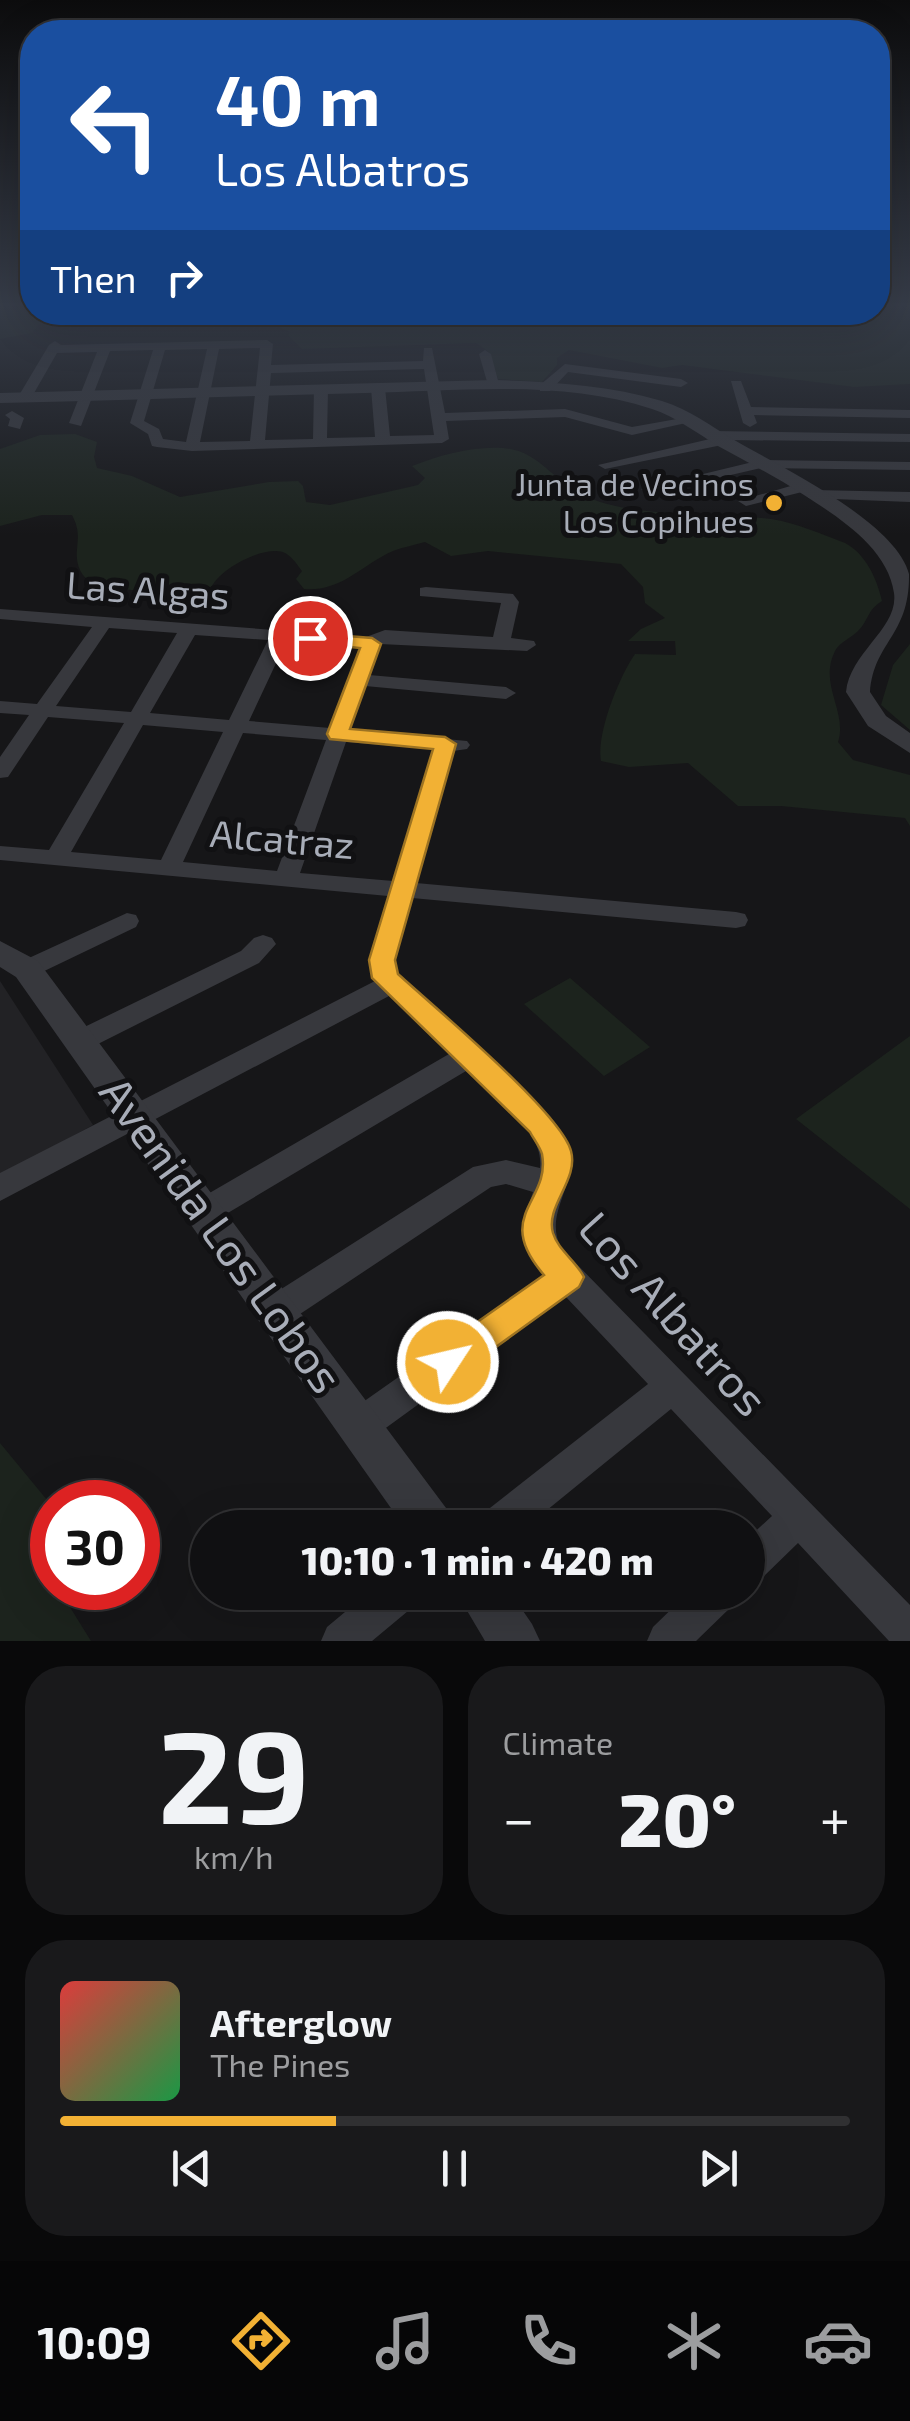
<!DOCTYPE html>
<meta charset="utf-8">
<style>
body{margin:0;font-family:"Exo 2",sans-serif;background:#19191b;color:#f1f3f6;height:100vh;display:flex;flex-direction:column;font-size:38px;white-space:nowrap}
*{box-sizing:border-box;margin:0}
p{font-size:32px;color:#9c9d9f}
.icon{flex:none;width:55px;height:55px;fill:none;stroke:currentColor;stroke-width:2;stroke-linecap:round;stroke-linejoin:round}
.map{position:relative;height:1641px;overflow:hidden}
.side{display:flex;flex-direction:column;gap:25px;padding:25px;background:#09090a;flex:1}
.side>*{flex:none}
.top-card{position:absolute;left:20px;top:20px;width:870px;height:305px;border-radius:40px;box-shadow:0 10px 40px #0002,0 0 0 2px #303032;background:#1a4fa0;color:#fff;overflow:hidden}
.speed{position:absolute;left:30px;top:1480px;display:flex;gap:20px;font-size:50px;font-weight:700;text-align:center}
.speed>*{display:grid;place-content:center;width:130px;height:130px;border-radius:50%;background:#101012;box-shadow:0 10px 40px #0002,0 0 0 2px #303032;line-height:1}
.speed .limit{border:15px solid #d22;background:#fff;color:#111}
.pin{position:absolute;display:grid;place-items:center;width:85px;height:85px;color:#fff;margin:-42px;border:5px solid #fff;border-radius:50%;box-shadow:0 2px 10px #0007}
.me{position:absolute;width:110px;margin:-55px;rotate:55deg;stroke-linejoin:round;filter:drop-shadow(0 0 8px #0008)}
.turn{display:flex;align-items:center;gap:35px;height:210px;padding:0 30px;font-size:45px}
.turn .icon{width:130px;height:130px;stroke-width:2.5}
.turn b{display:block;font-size:70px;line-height:85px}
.then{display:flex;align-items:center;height:95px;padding:0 30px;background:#0003;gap:20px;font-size:38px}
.big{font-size:75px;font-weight:800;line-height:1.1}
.side .card{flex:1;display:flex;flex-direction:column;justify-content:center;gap:15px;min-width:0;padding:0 35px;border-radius:40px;background:#19191b}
.side .dial{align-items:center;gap:0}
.dial b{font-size:130px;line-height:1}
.song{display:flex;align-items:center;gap:30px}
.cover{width:120px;height:120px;border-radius:15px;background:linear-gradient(135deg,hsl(0 70% 55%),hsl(140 70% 35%))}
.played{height:10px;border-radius:5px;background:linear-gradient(90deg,#f2b134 35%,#303032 35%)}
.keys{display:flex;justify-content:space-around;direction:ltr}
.heat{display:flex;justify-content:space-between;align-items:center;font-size:55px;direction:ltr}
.side .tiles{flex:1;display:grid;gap:25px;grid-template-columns:1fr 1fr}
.card:last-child{grid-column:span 2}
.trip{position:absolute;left:190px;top:1510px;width:575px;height:100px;border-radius:50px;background:#101012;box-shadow:0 10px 40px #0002,0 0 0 2px #303032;font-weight:800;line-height:100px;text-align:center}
.menu{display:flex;height:160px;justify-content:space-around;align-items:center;background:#060607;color:#9c9d9f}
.menu .icon{width:70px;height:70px}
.menu .active{color:#f2b134}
.menu b{font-size:45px;color:#f1f3f6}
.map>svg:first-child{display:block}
.built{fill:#222225}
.green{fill:#1c231d}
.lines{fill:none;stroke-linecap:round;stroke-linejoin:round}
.minor{fill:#37383d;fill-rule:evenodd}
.tertiary{fill:#37383d;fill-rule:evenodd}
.route{fill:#f2b134;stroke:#9d7322;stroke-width:2.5}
.poi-dot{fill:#f2b134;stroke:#111113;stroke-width:4}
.labels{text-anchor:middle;stroke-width:10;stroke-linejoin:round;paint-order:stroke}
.far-poi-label{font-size:32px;fill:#a8adb8;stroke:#111113;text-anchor:end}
.street-label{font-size:38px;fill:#a8adb8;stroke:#111113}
.near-street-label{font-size:45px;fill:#a8adb8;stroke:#111113}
</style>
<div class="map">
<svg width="910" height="1641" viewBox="0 0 910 1641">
<rect width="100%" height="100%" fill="#161618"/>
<path class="built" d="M 0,981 L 93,1125 L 0,1176 Z"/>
<path class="green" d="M 0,305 L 32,305 L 13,306 L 46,317 L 32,333 L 0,339 Z
M 878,305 L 910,305 L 910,384 L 854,387 L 682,365 L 662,368 L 569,350 L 557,358 L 557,365 L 542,382 L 498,379 L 489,352 L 476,343 L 302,349 L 288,335 L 291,332 L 243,313 L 878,312 Z
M 75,434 L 97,442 L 94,457 L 97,468 L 132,476 L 180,497 L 269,482 L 298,481 L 303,486 L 306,502 L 330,505 L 418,485 L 425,478 L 412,466 C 440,455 472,446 503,448 C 539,451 551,479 581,494 C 627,519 718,512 771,519 C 797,523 821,534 845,543 C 866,554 877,579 882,601 C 867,610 869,620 858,631 C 851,638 840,642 835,651 C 818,684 848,712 838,742 L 853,760 L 910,775 L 910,826 L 905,818 L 781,806 L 738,806 L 688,763 L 629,767 L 601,761 C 596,734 619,677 635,654 L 676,655 L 675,641 L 628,641 L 641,629 L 665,618 L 645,603 L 643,587 L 621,564 L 488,551 L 451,556 L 425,542 C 415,545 403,547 393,551 C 361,565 342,592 304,589 L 296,579 L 302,571 C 295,562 289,551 276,551 C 255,550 212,573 209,594 L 193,600 L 170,600 L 169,605 C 162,601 155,595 147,593 C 127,586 90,593 80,570 C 71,550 85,539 72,515 L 42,515 L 0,526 L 0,449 L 40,435 Z
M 910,644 L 910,730 L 881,705 L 893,665 Z
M 570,978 L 650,1047 L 604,1076 L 524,1004 Z
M 910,1036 L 910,1209 L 796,1119 Z
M 0,1443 L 52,1506 L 52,1588 L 58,1588 L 91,1641 L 0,1641 Z"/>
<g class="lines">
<path class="minor" d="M 267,340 L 273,344 L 271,365 L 423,361 L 424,348 L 432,348 L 445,413 L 565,409 L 632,427 L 688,417 L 695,421 L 632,435 L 565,417 L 446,421 L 449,439 L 442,443 L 192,451 L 157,447 L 152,446 L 148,434 L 130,423 L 153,350 L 110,351 L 81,426 L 69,423 L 97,352 L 57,353 L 30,400 L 18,397 L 49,345 L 55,341 L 61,345 ZM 260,348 L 250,441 L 200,442 L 219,349 ZM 207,349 L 186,442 L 163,439 L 159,429 L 144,421 L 165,350 ZM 424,369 L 434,435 L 390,436 L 385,388 L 378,384 L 371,388 L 375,437 L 327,438 L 328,389 L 321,385 L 314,389 L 313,439 L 265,440 L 271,373 Z
M 485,350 L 491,354 L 500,388 L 488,385 L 479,354 Z
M 565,364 L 681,379 L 688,383 L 681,387 L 568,372 L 550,391 L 540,391 L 540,385 Z
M 731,381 L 741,381 L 751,407 L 910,410 L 910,418 L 754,415 L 757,423 L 750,427 L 743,423 Z
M 12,411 L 24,418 L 20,429 L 8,426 L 10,419 L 5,415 Z
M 711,431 L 910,434 L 910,442 L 728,440 L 722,445 L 605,469 L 598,465 L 710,439 L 704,435 Z
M 761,460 L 910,462 L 910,470 L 761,468 L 649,494 L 641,489 Z
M 801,483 L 806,485 L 806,491 L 746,506 L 738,501 Z
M 813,490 L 910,492 L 910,502 L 808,498 L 808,492 Z
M 426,587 L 513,594 L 519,602 L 511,638 L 534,641 L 536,645 L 527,651 L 380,644 L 369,675 L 506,687 L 516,693 L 506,699 L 365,686 L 350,730 L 467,741 L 470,745 L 467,749 L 453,751 L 416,883 L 736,912 L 745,914 L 748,920 L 745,926 L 736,928 L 412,898 L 395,959 L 398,974 L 550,1116 C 560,1129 570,1143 571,1160 C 571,1192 545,1216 561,1248 L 910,1605 L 910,1641 L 889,1641 L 798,1543 L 762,1578 L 748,1583 L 748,1538 L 772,1516 L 671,1409 L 525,1528 L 475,1528 L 481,1515 L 648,1384 L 566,1297 L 372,1438 L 359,1443 L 346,1438 L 341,1426 L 346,1414 L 545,1274 C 522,1250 522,1221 533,1192 L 506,1184 L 491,1187 L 288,1322 L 276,1326 L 264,1322 L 259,1311 L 264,1300 L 473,1167 L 506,1160 L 540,1168 C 545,1129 491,1095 466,1071 L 216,1220 L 205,1224 L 194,1220 L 190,1211 L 194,1202 L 449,1054 L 389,996 L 0,1201 L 0,1173 L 375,981 L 369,959 L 388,896 L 0,860 L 0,846 L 49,850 L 124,723 L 48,717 L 8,777 L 0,778 L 0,757 L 29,715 L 0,713 L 0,701 L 37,704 L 92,627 L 0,619 L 0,609 L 366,637 L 385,630 L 493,637 L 501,603 L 420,596 L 420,588 ZM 109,628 L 177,633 L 131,712 L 56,706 ZM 195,635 L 268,640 L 229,720 L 150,713 ZM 286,642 L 360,648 L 330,728 L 249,721 ZM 143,725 L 223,732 L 161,860 L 71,852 ZM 243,733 L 326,740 L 277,871 L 183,862 ZM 346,742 L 433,749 L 393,881 L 300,873 Z
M 127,913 L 136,915 L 139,921 L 136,927 L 36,975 L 18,975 L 14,969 L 18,963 Z
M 263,935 L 272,938 L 276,944 L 259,963 L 90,1048 L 80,1051 L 70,1048 L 66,1041 L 70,1034 L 241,951 L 254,938 Z
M 369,1592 L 419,1592 L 414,1606 L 372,1641 L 321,1641 L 327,1627 Z
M 689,1592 L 737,1592 L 732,1606 L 696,1641 L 647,1641 L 653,1627 Z"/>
<path class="tertiary" d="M 495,380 C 551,382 608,385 662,401 C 689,409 712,427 736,441 C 781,467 896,522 909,574 C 910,636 874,641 870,692 L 886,716 L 910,733 L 910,753 L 868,726 L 846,692 C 850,652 899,628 894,593 C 888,548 838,517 804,495 C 776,477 747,462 718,446 C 697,433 676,417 652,409 C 562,379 458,391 365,393 C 243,396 122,400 0,403 L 0,393 Z
M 0,941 L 38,961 L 449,1512 L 456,1528 L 405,1528 L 16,977 L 0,967 Z
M 456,1592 L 510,1592 L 532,1624 L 540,1641 L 485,1641 Z"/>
</g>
<linearGradient id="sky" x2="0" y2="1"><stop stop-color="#0c0c0d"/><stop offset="0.57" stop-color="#363c48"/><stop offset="1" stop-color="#363c48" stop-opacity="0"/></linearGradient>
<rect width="910" height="535" fill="url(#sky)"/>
<path class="route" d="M 310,633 L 372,638 L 381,644 L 350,729 L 445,737 L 456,744 L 395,960 L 398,974 C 433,1006 561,1113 571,1151 C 579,1180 545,1206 553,1233 C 558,1250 576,1261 584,1277 L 579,1287 L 460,1373 L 448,1378 L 436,1373 L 431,1362 L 436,1351 L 544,1275 C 492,1215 551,1202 542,1154 C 540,1147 533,1138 530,1132 L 372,978 L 369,960 L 433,749 L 330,739 L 327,734 L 360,648 L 303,642 L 300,638 Z"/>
<circle class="poi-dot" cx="774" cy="503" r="10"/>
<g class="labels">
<g class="far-poi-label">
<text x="754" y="496">Junta de Vecinos<tspan x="754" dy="37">Los Copihues</tspan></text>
</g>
<g class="street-label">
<text transform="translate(148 591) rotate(4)" y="13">Las Algas</text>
<text transform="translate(282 840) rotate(5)" y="13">Alcatraz</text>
</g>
<g class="near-street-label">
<text transform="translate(221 1235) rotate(54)" y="16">Avenida Los Lobos</text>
<text transform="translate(673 1314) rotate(48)" y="16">Los Albatros</text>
</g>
</g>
</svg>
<div class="speed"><div class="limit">30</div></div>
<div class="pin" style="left:310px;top:638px;background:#d93025"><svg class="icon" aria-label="arrive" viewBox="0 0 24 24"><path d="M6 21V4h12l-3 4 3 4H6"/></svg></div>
<svg class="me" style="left:448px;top:1362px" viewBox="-20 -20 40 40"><circle r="17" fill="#f2b134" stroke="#fff" stroke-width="3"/><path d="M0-11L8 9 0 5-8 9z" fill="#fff"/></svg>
<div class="trip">10:10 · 1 min · 420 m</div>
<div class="top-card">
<div class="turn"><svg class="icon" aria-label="left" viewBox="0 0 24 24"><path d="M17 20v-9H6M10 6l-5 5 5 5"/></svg><div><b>40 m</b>Los Albatros</div></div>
<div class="then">Then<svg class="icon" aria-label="right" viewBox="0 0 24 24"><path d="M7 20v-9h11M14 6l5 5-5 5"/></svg></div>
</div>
</div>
<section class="side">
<div class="tiles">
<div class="card dial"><b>29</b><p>km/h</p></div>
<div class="card"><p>Climate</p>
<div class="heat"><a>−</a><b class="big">20°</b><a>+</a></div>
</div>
<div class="card">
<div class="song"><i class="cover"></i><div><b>Afterglow</b><p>The Pines</p></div></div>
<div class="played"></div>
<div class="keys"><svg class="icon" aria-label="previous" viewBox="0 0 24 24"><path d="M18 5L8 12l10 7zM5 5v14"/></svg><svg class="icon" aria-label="pause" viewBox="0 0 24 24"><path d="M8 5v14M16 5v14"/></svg><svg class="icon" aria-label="next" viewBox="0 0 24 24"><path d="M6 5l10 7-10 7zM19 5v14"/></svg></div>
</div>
</div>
</section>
<nav class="menu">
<b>10:09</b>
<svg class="icon active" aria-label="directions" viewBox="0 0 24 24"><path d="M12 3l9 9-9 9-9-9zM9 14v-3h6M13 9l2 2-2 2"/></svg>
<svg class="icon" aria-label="music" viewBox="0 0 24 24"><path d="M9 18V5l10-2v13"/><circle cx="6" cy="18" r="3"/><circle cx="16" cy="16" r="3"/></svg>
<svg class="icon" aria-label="phone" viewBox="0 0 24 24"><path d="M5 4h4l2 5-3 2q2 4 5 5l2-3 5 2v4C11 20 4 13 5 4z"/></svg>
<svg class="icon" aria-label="climate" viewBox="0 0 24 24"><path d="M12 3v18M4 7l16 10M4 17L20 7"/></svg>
<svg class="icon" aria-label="car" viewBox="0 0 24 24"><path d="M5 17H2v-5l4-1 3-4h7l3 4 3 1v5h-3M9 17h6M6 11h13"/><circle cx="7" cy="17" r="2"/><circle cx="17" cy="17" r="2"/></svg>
</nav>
